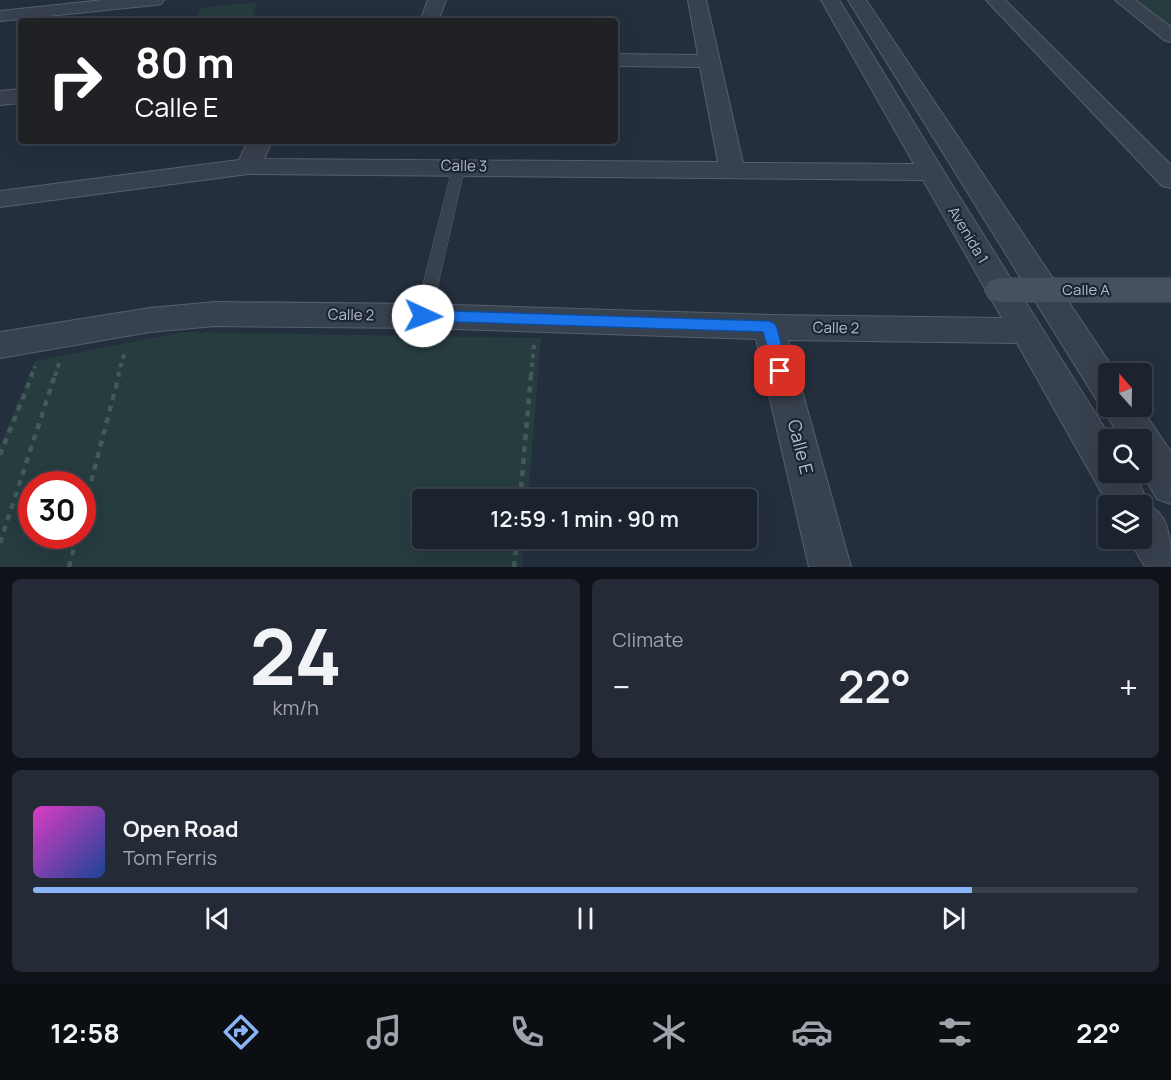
<!DOCTYPE html>
<meta charset="utf-8">
<style>
body{margin:0;font-family:Manrope,sans-serif;background:#242b36;color:#f1f3f6;height:100vh;display:flex;flex-direction:column;font-size:22px;white-space:nowrap}
*{box-sizing:border-box;margin:0}
p{font-size:20px;color:#a0a4aa}
.icon{flex:none;width:33px;height:33px;fill:none;stroke:currentColor;stroke-width:2;stroke-linecap:round;stroke-linejoin:round}
.map{position:relative;height:567px;overflow:hidden}
.panel{display:flex;flex-direction:column;gap:12px;padding:12px;background:#0f1319;flex:1}
.panel>*{flex:none}
.hud{position:absolute;left:18px;top:18px;width:600px;height:126px;border-radius:6px;box-shadow:0 6px 24px #0002,0 0 0 2px #39404a;background:#202124;color:#fff;overflow:hidden}
.needle{width:39px;rotate:340deg}
.fabs{position:absolute;left:1098px;top:363px;display:grid;gap:12px}
.fabs a{display:grid;place-items:center;width:54px;height:54px;border-radius:6px;background:#1b232e;box-shadow:0 6px 24px #0002,0 0 0 2px #39404a;font-size:30px}
.speed{position:absolute;left:18px;top:471px;display:flex;gap:12px;font-size:30px;font-weight:700;text-align:center}
.speed>*{display:grid;place-content:center;width:78px;height:78px;border-radius:50%;background:#1b232e;box-shadow:0 6px 24px #0002,0 0 0 2px #39404a;line-height:1}
.speed .limit{border:9px solid #d22;background:#fff;color:#111}
.pin{position:absolute;display:grid;place-items:center;width:51px;height:51px;color:#fff;margin:-26px;border-radius:12px;box-shadow:0 3px 9px #0006}
.me{position:absolute;width:66px;margin:-33px;rotate:92deg;stroke-linejoin:round;filter:drop-shadow(0 0 4px #0008)}
.turn{display:flex;align-items:center;gap:21px;height:126px;padding:0 18px;font-size:27px}
.turn .icon{width:78px;height:78px;stroke-width:2.5}
.turn b{display:block;font-size:42px;line-height:51px}
.big{font-size:45px;font-weight:600;line-height:1.1}
.panel .card{flex:1;display:flex;flex-direction:column;justify-content:center;gap:9px;min-width:0;padding:0 21px;border-radius:9px;background:#242b36}
.panel .dial{align-items:center;gap:0}
.dial b{font-size:78px;line-height:1}
.song{display:flex;align-items:center;gap:18px}
.cover{width:72px;height:72px;border-radius:9px;background:linear-gradient(135deg,hsl(310 70% 55%),hsl(220 70% 35%))}
.played{height:6px;border-radius:3px;background:linear-gradient(90deg,#8ab4f8 85%,#39404a 85%)}
.keys{display:flex;justify-content:space-around;direction:ltr}
.heat{display:flex;justify-content:space-between;align-items:center;font-size:33px;direction:ltr}
.panel .tiles{flex:1;display:grid;gap:12px;grid-template-columns:1fr 1fr}
.card:last-child{grid-column:span 2}
.trip{position:absolute;left:412px;top:489px;width:345px;height:60px;border-radius:6px;background:#1b232e;box-shadow:0 6px 24px #0002,0 0 0 2px #39404a;font-weight:600;line-height:60px;text-align:center}
.menu{display:flex;height:96px;justify-content:space-around;align-items:center;background:#0b0e12;color:#a0a4aa}
.menu .icon{width:42px;height:42px}
.menu .current{color:#8ab4f8}
.menu b{font-size:27px;color:#f1f3f6}
.map>svg:first-child{display:block}
.green{fill:#263c3f;fill-rule:evenodd}
.lines{fill:none;stroke-linecap:round;stroke-linejoin:round}
.lane-casing{stroke:#565f6c;stroke-width:1}
.street-casing{stroke:#565f6c;stroke-width:2}
.secondary-casing{stroke:#565f6c;stroke-width:1}
.path-far1{stroke:#44595c;stroke-width:4;stroke-dasharray:4.5 4.5;stroke-linecap:butt}
.path{stroke:#44595c;stroke-width:4.5;stroke-dasharray:6 6;stroke-linecap:butt}
.lane{fill:#38414e;fill-rule:evenodd}
.street{fill:#38414e;fill-rule:evenodd}
.secondary{fill:#465061;fill-rule:evenodd}
.route{fill:#1a73e8;stroke:#114b97;stroke-width:1.5}
.labels{text-anchor:middle;stroke-width:4.5;stroke-linejoin:round;paint-order:stroke}
.street-label{font-size:15px;fill:#b4bcc9;stroke:#1d2633}
.near-street-label{font-size:18px;fill:#b4bcc9;stroke:#1d2633}
</style>
<div class="map">
<svg width="1171" height="567" viewBox="0 0 1171 567">
<rect width="100%" height="100%" fill="#242f3e"/>
<path class="green" d="M 1136,0 L 1171,0 L 1171,26 Z
M 256,2 L 253,21 L 196,21 L 200,8 Z
M 184,332 L 541,338 L 528,499 L 423,500 L 423,538 L 524,539 L 522,567 L 0,567 L 0,445 L 35,361 ZM 32,484 L 82,484 L 82,536 L 32,536 Z"/>
<g class="lines">
<defs>
<path id="lane" d="M 459,162 L 465,166 L 431,316 L 429,320 L 417,320 L 415,316 L 453,166 Z"/>
<path id="street" d="M 103,0 L 164,0 L 161,4 L 155,5 L 0,21 L 0,11 Z
M 428,0 L 446,0 L 438,21 L 420,21 Z
M 688,0 L 706,0 L 743,163 L 914,164 L 821,0 L 839,0 L 944,172 L 1112,440 L 1108,440 L 1108,472 L 1133,472 L 1151,507 C 1171,516 1171,547 1171,567 L 1145,567 L 1128,538 L 1142,538 L 1142,506 L 1109,506 L 1017,343 L 788,340 L 851,567 L 809,567 L 756,339 L 423,328 L 215,326 L 150,332 L 0,358 L 0,332 L 150,308 L 215,302 L 423,304 L 769,315 L 1002,318 L 923,180 L 248,174 L 0,207 L 0,191 L 239,160 L 248,141 L 272,141 L 264,159 L 718,162 L 700,67 L 615,66 L 615,54 L 698,55 Z
M 848,0 L 866,0 L 1117,374 L 1108,374 L 1108,406 L 1140,406 L 1171,452 L 1171,504 L 1157,499 L 1141,472 L 1142,440 L 1121,440 L 1102,406 L 1104,402 L 1096,399 Z
M 986,0 L 1005,0 L 1171,165 L 1171,188 L 1162,186 Z
M 1115,0 L 1135,0 L 1171,27 L 1171,42 L 1164,40 Z
M 21,89 L 21,103 L 0,105 L 0,91 Z"/>
<path id="secondary" d="M 1001,278 L 1171,278 L 1171,302 L 1001,302 L 989,299 L 984,290 L 989,281 Z"/>
</defs>
<use href="#lane" class="lane-casing"/>
<use href="#street" class="street-casing"/>
<use href="#secondary" class="secondary-casing"/>
<path class="path-far1" d="M 31,376 L 35,366
M 55,376 L 60,360
M 118,376 L 125,351
M 531,376 L 534,345"/>
<path class="path" d="M 0,455 L 32,375
M 520,500 L 531,375
M 82,516 L 119,375
M 0,543 L 55,375
M 69,567 L 77,536
M 514,567 L 517,538"/>
<use href="#lane" class="lane"/>
<use href="#street" class="street"/>
<use href="#secondary" class="secondary"/>
</g>
<path class="route" d="M 423,310 L 769,321 L 774,323 L 777,327 L 788,371 L 786,375 L 780,377 L 775,375 L 763,332 L 423,321 L 418,320 L 416,316 L 418,312 Z"/>
<g class="labels">
<g class="street-label">
<text transform="translate(464 166) rotate(1)" y="5">Calle 3</text>
<text transform="translate(968 235) rotate(59)" y="5">Avenida 1</text>
<text x="1086" y="295">Calle A</text>
<text transform="translate(351 315) rotate(1)" y="5">Calle 2</text>
<text transform="translate(836 328) rotate(1)" y="5">Calle 2</text>
</g>
<g class="near-street-label">
<text transform="translate(800 447) rotate(76)" y="6">Calle E</text>
</g>
</g>
</svg>
<div class="fabs">
<a><svg class="needle" viewBox="-14 -14 28 28"><path d="M0-13l5 13h-10z" fill="#e53935"/><path d="M0 13l5-13h-10z" fill="#a0a4aa"/></svg></a>
<a><svg class="icon" aria-label="search" viewBox="0 0 24 24"><circle cx="10" cy="10" r="6"/><path d="M15 15l6 6"/></svg></a>
<a><svg class="icon" aria-label="layers" viewBox="0 0 24 24"><path d="M12 4l9 5-9 5-9-5zM3 14l9 5 9-5"/></svg></a>
</div>
<div class="speed"><div class="limit">30</div></div>
<div class="pin" style="left:780px;top:371px;background:#d93025"><svg class="icon" aria-label="arrive" viewBox="0 0 24 24"><path d="M6 21V4h12l-3 4 3 4H6"/></svg></div>
<svg class="me" style="left:423px;top:316px" viewBox="-20 -20 40 40"><circle r="19" fill="#fff"/><path d="M0-13L10 11 0 6-10 11z" fill="#1a73e8"/></svg>
<div class="trip">12:59 · 1 min · 90 m</div>
<div class="hud">
<div class="turn"><svg class="icon" aria-label="right" viewBox="0 0 24 24"><path d="M7 20v-9h11M14 6l5 5-5 5"/></svg><div><b>80 m</b>Calle E</div></div>
</div>
</div>
<section class="panel">
<div class="tiles">
<div class="card dial"><b>24</b><p>km/h</p></div>
<div class="card"><p>Climate</p>
<div class="heat"><a>−</a><b class="big">22°</b><a>+</a></div>
</div>
<div class="card">
<div class="song"><i class="cover"></i><div><b>Open Road</b><p>Tom Ferris</p></div></div>
<div class="played"></div>
<div class="keys"><svg class="icon" aria-label="previous" viewBox="0 0 24 24"><path d="M18 5L8 12l10 7zM5 5v14"/></svg><svg class="icon" aria-label="pause" viewBox="0 0 24 24"><path d="M8 5v14M16 5v14"/></svg><svg class="icon" aria-label="next" viewBox="0 0 24 24"><path d="M6 5l10 7-10 7zM19 5v14"/></svg></div>
</div>
</div>
</section>
<nav class="menu">
<b>12:58</b>
<svg class="icon current" aria-label="directions" viewBox="0 0 24 24"><path d="M12 3l9 9-9 9-9-9zM9 14v-3h6M13 9l2 2-2 2"/></svg>
<svg class="icon" aria-label="music" viewBox="0 0 24 24"><path d="M9 18V5l10-2v13"/><circle cx="6" cy="18" r="3"/><circle cx="16" cy="16" r="3"/></svg>
<svg class="icon" aria-label="phone" viewBox="0 0 24 24"><path d="M5 4h4l2 5-3 2q2 4 5 5l2-3 5 2v4C11 20 4 13 5 4z"/></svg>
<svg class="icon" aria-label="climate" viewBox="0 0 24 24"><path d="M12 3v18M4 7l16 10M4 17L20 7"/></svg>
<svg class="icon" aria-label="car" viewBox="0 0 24 24"><path d="M5 17H2v-5l4-1 3-4h7l3 4 3 1v5h-3M9 17h6M6 11h13"/><circle cx="7" cy="17" r="2"/><circle cx="17" cy="17" r="2"/></svg>
<svg class="icon" aria-label="filters" viewBox="0 0 24 24"><path d="M4 7h16M4 17h16"/><circle cx="9" cy="7" r="2"/><circle cx="15" cy="17" r="2"/></svg>
<b>22°</b>
</nav>
